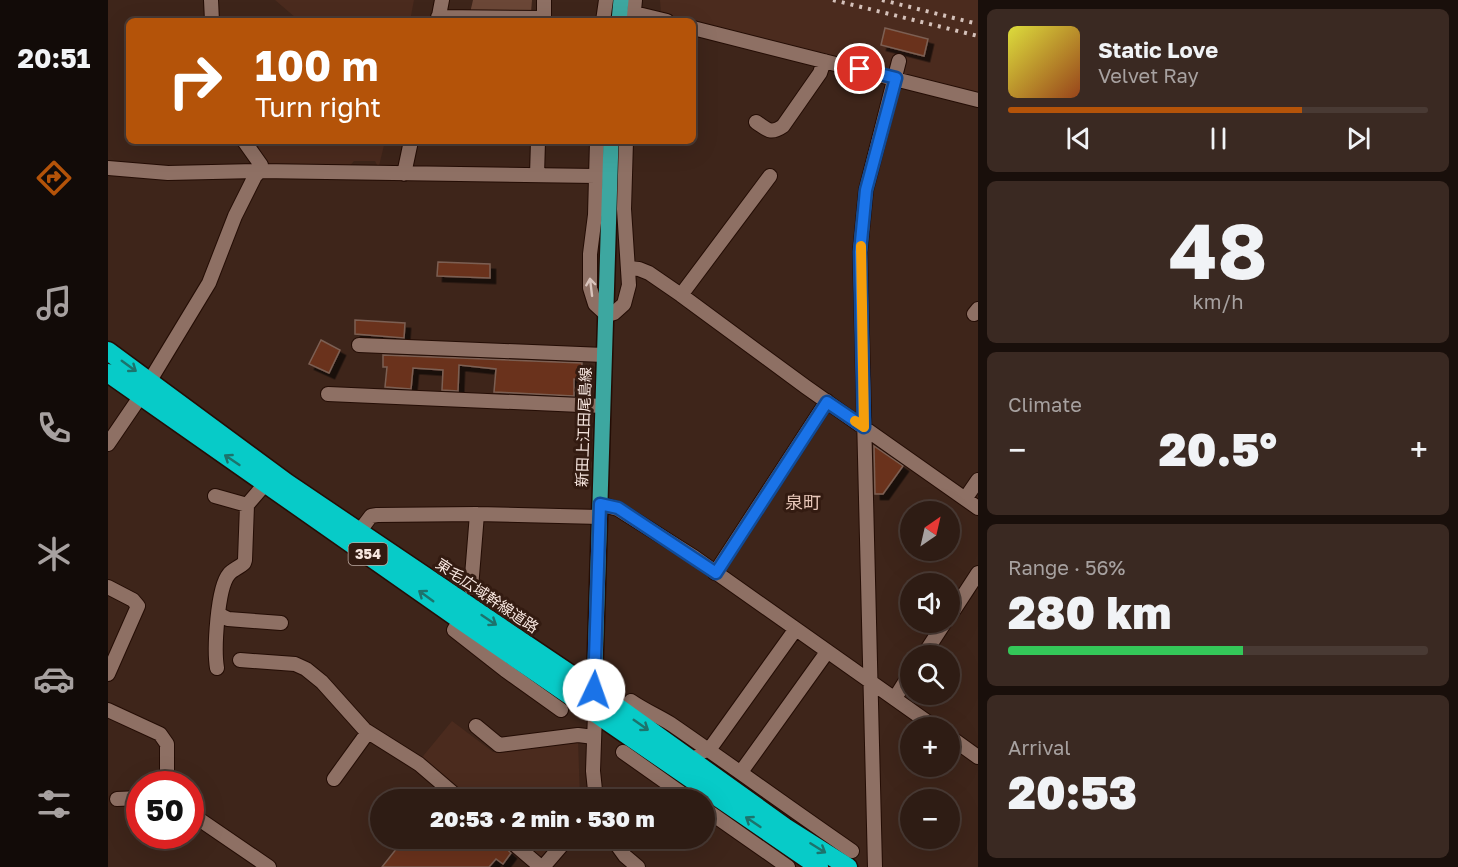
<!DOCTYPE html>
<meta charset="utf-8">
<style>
body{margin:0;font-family:"Golos Text","Noto Sans JP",sans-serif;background:#3a2922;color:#f1f3f6;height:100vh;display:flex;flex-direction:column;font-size:22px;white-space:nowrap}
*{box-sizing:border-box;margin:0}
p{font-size:20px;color:#a7a1a0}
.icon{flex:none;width:33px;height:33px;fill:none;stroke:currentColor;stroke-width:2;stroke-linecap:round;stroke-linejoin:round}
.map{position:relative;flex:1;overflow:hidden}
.details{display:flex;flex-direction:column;gap:9px;padding:9px;background:#190f0b;width:480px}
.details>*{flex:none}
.guide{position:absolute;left:18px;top:18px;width:570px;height:126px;border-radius:9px;box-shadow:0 6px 24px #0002,0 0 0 2px #493a34;background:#b45309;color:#fff;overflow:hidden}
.needle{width:39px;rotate:34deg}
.buttons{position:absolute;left:792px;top:501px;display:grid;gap:12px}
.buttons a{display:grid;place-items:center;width:60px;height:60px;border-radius:50%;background:#2e1c14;box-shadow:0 6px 24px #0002,0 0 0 2px #493a34;font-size:30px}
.speed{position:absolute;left:18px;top:771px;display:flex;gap:12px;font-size:30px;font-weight:700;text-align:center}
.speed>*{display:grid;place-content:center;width:78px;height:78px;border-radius:50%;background:#2e1c14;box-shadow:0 6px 24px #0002,0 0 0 2px #493a34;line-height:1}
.speed .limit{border:9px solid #d22;background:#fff;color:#111}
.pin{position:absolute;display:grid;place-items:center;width:51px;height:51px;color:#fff;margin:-26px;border:3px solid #fff;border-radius:50%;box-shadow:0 2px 6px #0007}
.me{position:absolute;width:66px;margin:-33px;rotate:3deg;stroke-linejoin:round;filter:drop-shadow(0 0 4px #0008)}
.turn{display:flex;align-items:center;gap:21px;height:126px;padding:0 30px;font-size:27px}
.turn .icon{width:78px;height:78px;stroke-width:2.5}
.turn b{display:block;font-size:42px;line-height:51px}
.big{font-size:45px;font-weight:800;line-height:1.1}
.details .tile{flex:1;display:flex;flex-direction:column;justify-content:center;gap:9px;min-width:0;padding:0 21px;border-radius:9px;background:#3a2922}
.details .dial{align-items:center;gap:0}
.dial b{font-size:78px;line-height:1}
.song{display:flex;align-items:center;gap:18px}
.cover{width:72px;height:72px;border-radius:9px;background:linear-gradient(135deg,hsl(60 70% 55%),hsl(20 70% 35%))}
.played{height:6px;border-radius:3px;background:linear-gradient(90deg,#b45309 70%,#493a34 70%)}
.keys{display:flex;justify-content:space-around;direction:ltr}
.heat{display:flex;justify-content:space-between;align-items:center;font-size:33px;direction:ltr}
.charge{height:9px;border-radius:4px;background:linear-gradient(90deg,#34c759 56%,#493a34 0)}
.trip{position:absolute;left:262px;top:789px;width:345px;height:60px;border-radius:30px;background:#2e1c14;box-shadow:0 6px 24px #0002,0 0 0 2px #493a34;font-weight:800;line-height:60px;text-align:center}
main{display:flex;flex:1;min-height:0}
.tabs{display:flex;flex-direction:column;width:108px;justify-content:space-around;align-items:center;background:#120b08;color:#a7a1a0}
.tabs .icon{width:42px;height:42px}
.tabs .on{color:#b45309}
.tabs b{font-size:27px;color:#f1f3f6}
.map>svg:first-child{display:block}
.built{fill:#4b2b1e}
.green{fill:#6b4737}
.building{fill:#6a331b;stroke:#7c5f53;stroke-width:1.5;filter:url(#shadow)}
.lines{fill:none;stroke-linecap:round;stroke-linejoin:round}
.minor-casing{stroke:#240d05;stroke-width:16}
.major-casing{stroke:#240d05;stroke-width:18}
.highway-casing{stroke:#240d05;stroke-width:21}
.minor{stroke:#8e7064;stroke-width:14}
.major{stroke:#3da7a0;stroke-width:15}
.highway{stroke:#07cbc8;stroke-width:18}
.rail{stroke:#d4c1ba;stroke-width:4;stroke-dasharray:3 6;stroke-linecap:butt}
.oneway{stroke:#d8c3bb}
.oneway2{stroke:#1d736c}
.route-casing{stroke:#114b97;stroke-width:15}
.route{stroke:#1a73e8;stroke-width:10}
.slow{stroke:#f59e0b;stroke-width:10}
.labels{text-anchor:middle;stroke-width:6;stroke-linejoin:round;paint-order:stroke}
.shield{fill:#331b11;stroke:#bdaaa2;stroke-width:1.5}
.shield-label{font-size:14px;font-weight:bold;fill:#f8e7e0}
.street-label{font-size:15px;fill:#f8e7e0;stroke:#331b11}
.quarter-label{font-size:18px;fill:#e7c6b8;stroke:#331b11}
</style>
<main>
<nav class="tabs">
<b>20:51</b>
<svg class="icon on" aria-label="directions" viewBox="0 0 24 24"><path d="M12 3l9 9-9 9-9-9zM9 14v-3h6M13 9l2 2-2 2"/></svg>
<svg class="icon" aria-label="music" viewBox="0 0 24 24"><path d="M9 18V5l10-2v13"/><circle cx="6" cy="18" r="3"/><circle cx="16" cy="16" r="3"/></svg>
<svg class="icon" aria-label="phone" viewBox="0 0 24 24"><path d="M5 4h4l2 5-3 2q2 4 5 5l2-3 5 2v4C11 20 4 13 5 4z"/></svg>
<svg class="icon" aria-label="climate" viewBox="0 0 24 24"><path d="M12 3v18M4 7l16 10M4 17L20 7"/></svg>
<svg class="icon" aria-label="car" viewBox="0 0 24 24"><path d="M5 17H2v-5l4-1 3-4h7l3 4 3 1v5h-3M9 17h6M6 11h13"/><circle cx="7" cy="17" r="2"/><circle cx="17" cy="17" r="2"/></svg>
<svg class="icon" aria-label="filters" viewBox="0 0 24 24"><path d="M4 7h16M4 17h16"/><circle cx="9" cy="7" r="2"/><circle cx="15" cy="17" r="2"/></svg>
</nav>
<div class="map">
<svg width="870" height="867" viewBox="0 0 870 867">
<defs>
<filter id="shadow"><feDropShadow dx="5.5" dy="5.5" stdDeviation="0" flood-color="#0009"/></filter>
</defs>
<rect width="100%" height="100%" fill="#3e251a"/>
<path class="built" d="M 167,0 L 306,0 L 302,21 L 186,21 L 188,18 Z
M 552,0 L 870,0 L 870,97 L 553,14 Z
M 152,141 L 277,141 L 271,166 L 270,167 L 267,161 L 246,161 L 240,168 L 158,166 L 149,153 Z
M 344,721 L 385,752 L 470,740 L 472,799 L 357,799 L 311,761 Z
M 404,839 L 451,839 L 431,861 Z"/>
<path class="green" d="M 365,0 L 424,0 L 423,13 L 362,13 Z"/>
<path class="building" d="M 777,28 L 820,39 L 816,56 L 773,45 Z
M 330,262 L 382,264 L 382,278 L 329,276 Z
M 247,320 L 297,323 L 296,338 L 247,334 Z
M 213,340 L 232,350 L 221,373 L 201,364 Z
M 275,355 L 474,363 L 473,380 L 466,379 L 466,396 L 386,392 L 388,369 L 351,365 L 350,391 L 334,390 L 335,370 L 305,368 L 303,389 L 277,387 L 279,367 L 275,367 Z
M 766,446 L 795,466 L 775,494 L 767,494 Z
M 297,838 L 386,838 L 403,853 L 395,864 L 388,859 L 381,867 L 274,867 Z"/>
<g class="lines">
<defs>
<path id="minor" d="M 103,0 L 104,21
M 526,13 L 559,21
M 330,17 L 436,18
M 330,21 L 334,0
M 436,21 L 436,0
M 495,21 L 498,0
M 525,21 L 527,0
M 585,28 L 870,100
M 648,122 C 659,129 662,135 675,126 L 712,73 L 716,61
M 136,141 L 153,165 L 152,171
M 489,141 L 487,215 L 482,254 L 482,288 L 487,304 L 499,315 L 506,313 L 516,304 L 521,285 L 516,209 L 518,141
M 0,168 L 60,173 L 152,171 L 488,176
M 296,174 L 303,141
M 429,175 L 430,141
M 521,268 L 531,269 L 541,273 L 573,295 L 698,387 L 870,508
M 573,295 L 662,176
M 866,314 L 870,309
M 251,345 L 496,355
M 220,394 L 495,406
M 0,444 L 32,397 L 101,283 L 127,216 L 147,176 L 152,171
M 107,496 L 139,505
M 857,499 L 870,480
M 492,504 L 510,509 L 586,557 L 828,728
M 251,532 L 263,516 L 269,515 L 369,514 L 492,517
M 607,573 L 719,401
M 0,587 L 25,600 L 30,606 L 0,674
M 363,588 L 369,514
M 110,614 L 120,619 L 173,623
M 842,616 L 870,573
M 352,620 L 346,630 L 397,670 L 453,710
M 815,656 L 837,622
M 132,660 L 187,664 L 198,669 L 214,682 L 257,730 L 311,764 L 353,800
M 109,668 C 106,650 109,588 121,574 C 124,570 132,567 136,563 L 137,560 L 139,505 L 158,483
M 787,698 L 802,674
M 523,701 C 536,710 550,716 563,724 C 624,766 683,809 744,851
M 0,710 L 52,734 L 59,744 L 59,784
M 487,713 L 485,771 L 488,800
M 368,726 L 391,745 L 470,735 L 486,737
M 842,737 L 870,757
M 515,752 L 583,800
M 593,752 L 601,750 L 687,630
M 633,772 L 719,652
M 226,779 L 260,732
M 9,799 L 32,798
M 597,809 L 680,867
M 82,813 L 161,867
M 399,838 L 433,867
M 504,838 L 517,856 L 530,867
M 435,867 L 460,838
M 767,867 L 752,252 L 758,190 L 791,61"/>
<path id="major" d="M 511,21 L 513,0
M 486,699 L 503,141"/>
<path id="highway" d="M 0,351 L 179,483 L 486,690 L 677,827 L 740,867
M 0,373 L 352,620 L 711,867"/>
</defs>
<use href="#minor" class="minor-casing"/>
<use href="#major" class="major-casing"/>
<use href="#highway" class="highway-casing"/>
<use href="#minor" class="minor"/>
<use href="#major" class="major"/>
<use href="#highway" class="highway"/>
<path class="rail" d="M 725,0 L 870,36
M 774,0 L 870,24"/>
</g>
<defs><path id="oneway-shaft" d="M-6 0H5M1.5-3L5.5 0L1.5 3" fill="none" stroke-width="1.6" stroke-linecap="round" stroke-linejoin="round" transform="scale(1.5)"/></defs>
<use class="oneway" href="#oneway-shaft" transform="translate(483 287) rotate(-97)"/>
<g class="oneway2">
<use href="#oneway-shaft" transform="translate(21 366) rotate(36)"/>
<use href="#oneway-shaft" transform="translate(124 460) rotate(-146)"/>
<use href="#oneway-shaft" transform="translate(318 596) rotate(-144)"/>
<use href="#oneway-shaft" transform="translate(381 620) rotate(34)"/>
<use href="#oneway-shaft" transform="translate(533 725) rotate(35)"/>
<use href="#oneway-shaft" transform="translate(645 822) rotate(-146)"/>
<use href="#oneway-shaft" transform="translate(710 848) rotate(32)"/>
</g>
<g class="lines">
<defs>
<path id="route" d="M 486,690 L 492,504 L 510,508 L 608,573 L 719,402 L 756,427 L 752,252 L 758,190 L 788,78 L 752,69"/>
</defs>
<use href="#route" class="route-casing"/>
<use href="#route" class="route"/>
<path class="slow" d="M 747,421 L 756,427 L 753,246"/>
</g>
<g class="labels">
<rect class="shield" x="240.5" y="543" width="39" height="22" rx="4.5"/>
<g class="shield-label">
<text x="260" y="559">354</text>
</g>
<g class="street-label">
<text transform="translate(476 427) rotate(-88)" y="5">新田上江田尾島線</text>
<text transform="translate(379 596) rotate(34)" y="5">東毛広域幹線道路</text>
</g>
<g class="quarter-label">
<text x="695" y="509">泉町</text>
</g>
</g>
</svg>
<div class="buttons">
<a><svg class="needle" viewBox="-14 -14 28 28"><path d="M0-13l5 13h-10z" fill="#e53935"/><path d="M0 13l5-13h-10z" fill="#a7a1a0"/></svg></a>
<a><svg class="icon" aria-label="sound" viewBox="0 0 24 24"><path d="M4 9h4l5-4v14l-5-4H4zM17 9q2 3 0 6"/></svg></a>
<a><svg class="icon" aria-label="search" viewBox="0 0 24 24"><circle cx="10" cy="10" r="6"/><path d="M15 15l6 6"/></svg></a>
<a>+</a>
<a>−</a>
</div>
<div class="speed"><div class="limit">50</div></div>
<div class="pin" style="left:752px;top:69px;background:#d93025"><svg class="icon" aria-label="arrive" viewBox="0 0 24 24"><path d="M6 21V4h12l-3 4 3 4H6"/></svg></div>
<svg class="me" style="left:486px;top:690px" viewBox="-20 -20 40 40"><circle r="19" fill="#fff"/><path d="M0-13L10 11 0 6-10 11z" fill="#1a73e8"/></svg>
<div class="trip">20:53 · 2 min · 530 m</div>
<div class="guide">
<div class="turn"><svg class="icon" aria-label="right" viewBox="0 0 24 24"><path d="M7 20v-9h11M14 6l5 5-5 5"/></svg><div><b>100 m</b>Turn right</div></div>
</div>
</div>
<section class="details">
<div class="tile">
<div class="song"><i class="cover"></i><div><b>Static Love</b><p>Velvet Ray</p></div></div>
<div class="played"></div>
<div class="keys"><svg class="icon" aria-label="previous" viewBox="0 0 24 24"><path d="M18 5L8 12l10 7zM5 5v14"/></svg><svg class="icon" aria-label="pause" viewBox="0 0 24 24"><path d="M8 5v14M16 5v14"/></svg><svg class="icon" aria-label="next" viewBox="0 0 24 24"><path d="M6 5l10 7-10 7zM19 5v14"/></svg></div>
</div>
<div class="tile dial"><b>48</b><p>km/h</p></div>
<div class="tile"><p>Climate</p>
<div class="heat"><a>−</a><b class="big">20.5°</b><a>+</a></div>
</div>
<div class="tile"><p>Range · 56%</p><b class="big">280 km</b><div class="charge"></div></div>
<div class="tile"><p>Arrival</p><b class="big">20:53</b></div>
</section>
</main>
